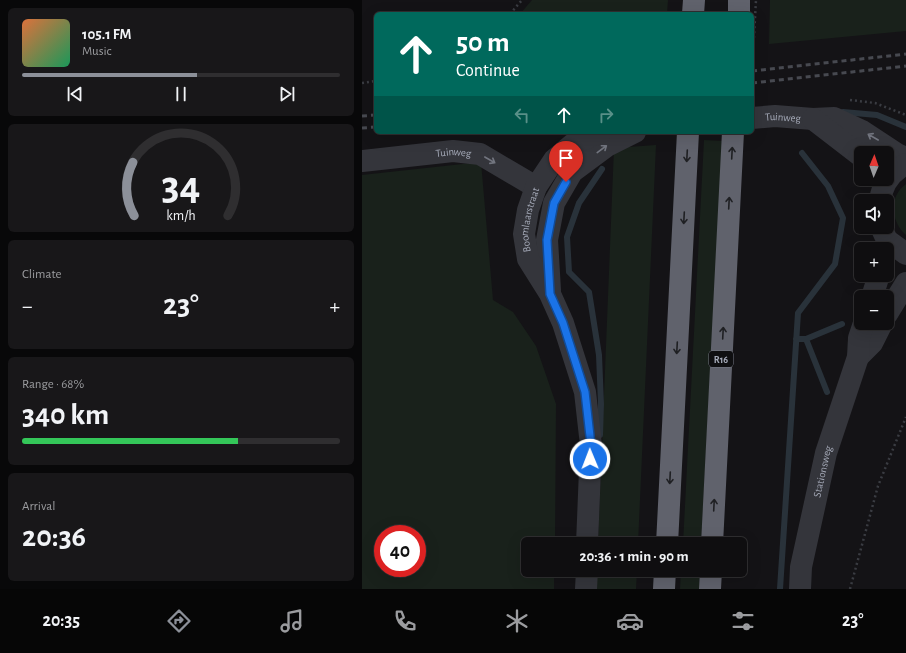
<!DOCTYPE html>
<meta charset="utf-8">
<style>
body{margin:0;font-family:"Alegreya Sans",sans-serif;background:#181719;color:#f1f3f6;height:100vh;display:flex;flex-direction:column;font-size:15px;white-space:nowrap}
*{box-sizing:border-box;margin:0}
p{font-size:13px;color:#9b9c9f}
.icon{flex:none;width:22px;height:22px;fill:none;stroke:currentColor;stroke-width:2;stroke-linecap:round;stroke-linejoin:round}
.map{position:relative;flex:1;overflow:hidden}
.details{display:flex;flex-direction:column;gap:8px;padding:8px;background:#080809;width:362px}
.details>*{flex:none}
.banner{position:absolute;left:12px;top:12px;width:380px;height:122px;border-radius:6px;box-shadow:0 4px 16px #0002,0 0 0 1px #2f2e30;background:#00695c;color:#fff;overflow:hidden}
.needle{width:26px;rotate:2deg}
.fabs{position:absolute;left:492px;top:146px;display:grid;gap:8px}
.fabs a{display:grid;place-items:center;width:40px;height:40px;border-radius:6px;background:#0f0e10;box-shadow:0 4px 16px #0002,0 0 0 1px #2f2e30;font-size:20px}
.speed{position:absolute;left:12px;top:525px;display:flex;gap:8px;font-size:20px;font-weight:700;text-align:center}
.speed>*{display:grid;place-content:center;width:52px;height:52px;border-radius:50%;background:#0f0e10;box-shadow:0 4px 16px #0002,0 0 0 1px #2f2e30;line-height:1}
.speed .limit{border:6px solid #d22;background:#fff;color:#111}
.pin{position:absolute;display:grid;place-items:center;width:34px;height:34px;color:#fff;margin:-41px -17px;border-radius:50% 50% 50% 0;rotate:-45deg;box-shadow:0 0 4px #0007}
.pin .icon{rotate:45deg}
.me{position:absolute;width:44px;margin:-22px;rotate:359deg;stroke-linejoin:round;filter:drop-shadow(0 0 3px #0008)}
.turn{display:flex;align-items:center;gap:14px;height:84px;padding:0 16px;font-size:18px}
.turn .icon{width:52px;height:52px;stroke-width:2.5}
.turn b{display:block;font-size:28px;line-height:34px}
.lanes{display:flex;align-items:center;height:38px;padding:0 16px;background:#0003;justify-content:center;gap:20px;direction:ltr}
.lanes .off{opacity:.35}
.big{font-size:30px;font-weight:700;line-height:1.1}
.details .card{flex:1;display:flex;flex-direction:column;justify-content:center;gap:6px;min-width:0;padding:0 14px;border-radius:6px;background:#181719}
.details .dial{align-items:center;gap:0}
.dial svg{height:104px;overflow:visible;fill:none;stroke:#2f2e30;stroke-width:7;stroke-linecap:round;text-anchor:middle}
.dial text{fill:#f1f3f6;stroke:none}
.song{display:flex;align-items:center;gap:12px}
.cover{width:48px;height:48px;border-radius:6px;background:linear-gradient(135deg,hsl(20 70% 55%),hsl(150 70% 35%))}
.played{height:4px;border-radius:2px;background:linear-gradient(90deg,#8c9099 55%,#2f2e30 55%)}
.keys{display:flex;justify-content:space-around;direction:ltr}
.heat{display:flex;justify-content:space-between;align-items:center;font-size:22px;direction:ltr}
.charge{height:6px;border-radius:3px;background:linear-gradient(90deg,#34c759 68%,#2f2e30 0)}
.trip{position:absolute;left:159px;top:537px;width:226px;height:40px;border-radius:6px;background:#0f0e10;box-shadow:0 4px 16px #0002,0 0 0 1px #2f2e30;font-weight:700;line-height:40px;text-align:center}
.dock{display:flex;height:64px;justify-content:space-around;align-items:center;background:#060606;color:#9b9c9f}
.dock .icon{width:28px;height:28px}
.dock .active{color:#8c9099}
.dock b{font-size:18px;color:#f1f3f6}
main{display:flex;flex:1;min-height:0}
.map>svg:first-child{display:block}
.green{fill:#19211b;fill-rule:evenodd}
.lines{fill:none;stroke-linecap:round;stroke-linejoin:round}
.stream{stroke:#29323a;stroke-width:6}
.path{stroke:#3a3c42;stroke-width:2.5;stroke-dasharray:2 3;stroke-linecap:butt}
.minor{stroke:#34353b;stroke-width:22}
.highway{stroke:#60626c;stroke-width:22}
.rail{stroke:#474950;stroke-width:3;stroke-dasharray:5 4;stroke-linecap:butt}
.path-bridge{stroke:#3a3c42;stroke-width:2.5;stroke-dasharray:2 3;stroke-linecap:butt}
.oneway{stroke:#72757f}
.oneway2{stroke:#1f2023}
.route-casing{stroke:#114b97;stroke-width:10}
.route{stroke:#1a73e8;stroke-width:7}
.labels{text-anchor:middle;stroke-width:4;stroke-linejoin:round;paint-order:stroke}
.shield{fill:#0f0f11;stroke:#777b85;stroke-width:1}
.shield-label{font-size:10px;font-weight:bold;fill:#a4a9b7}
.street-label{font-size:11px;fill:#a4a9b7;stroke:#0f0f11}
</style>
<main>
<section class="details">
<div class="card">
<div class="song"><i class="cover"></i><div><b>105.1 FM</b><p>Music</p></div></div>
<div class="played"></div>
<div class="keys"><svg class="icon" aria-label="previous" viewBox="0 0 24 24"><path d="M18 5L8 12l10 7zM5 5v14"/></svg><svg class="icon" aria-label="pause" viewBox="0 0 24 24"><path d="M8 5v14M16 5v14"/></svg><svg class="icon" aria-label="next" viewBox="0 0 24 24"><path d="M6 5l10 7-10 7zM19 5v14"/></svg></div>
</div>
<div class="card dial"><svg viewBox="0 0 100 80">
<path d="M14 69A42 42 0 1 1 86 69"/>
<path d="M14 69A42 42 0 0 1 13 28" stroke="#8c9099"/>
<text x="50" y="56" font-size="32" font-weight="700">34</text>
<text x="50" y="72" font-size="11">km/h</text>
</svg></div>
<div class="card"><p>Climate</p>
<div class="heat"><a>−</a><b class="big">23°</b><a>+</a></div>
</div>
<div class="card"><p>Range · 68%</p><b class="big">340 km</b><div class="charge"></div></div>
<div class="card"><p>Arrival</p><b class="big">20:36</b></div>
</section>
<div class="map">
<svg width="544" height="589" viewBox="0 0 544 589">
<rect width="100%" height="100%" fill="#141316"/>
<path class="green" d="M 170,0 L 306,0 L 305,14 L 158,14 Z
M 408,0 L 544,0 L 544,31 L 407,44 Z
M 342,140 L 361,141 L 339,544 L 321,544 Z
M 294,145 L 276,544 L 236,544 L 252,148 Z
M 119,162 L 131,300 L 151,312 L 174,346 L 194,404 L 193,544 L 166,544 L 166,570 L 192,570 L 192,589 L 0,589 L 0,175 ZM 21,534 L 55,534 L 55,568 L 21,568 Z
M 544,184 L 544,235 C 529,222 526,197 544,184 Z
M 235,570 L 275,570 L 274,589 L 234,589 Z
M 319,570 L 338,570 L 337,589 L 318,589 Z"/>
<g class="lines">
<path class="stream" d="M 481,112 L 515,115 L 544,127
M 434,339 L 444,339 L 480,324
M 444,339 L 465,392
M 238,435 L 239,404 L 237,355 L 227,292 L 207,272 L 205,237 L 217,203 L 240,169
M 418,589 L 436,313 L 473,264 L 481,218 L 466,186 L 440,153"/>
<path class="path" d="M 148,14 L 160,0
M 0,83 L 14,81
M 488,100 L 513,103 L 544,115
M 488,589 L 516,486 L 544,417"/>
<g class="minor">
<path id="s1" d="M 390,118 L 413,116 L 451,119 L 472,118 L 500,131 L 535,154 L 544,158"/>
<path d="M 451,119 L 499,156"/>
<path id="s2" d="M 0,161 L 91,151 L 118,154 L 174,187"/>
<path d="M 518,201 C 520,184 528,172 544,164"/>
<path d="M 519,227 L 525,240 L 544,254"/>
<path d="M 188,290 L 185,240 L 192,203 L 210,172 L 245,146 L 273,132"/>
<path d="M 510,297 L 517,275"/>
<path d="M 525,314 L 544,283"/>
<path d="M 496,357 L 510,343 L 520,323"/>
<path id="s3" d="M 225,544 L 229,445 L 223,392 L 201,323 L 188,294 L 166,259 L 162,234 L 166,210 L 174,187 L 192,160 L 211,144 L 239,132"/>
<path d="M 224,589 L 225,570"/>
<path id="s4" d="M 438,589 L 439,567 L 464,453 L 496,357 L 497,338 L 502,323"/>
</g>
<path class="highway" d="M 331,14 L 332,0
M 377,14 L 377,0
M 305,544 L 326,132
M 350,544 L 371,132
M 302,589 L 303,570
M 348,589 L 349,570"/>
<path class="rail" d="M 390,71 L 544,54
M 390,83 L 544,66
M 0,116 L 14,115
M 0,128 L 14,127"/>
<path class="path-bridge" d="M 390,73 L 394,0"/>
</g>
<defs><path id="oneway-shaft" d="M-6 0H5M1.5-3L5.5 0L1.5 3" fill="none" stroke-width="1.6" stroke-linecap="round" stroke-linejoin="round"/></defs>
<g class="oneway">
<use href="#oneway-shaft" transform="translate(511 137) rotate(-150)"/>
<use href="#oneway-shaft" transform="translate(240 149) rotate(-37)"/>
<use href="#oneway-shaft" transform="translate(128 160) rotate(30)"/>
</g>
<g class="oneway2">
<use href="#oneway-shaft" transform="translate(370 153) rotate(-87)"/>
<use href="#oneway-shaft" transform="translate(325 156) rotate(93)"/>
<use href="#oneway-shaft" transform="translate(367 203) rotate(-87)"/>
<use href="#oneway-shaft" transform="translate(322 218) rotate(93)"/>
<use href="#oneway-shaft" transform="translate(361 333) rotate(-87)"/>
<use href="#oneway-shaft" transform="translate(315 348) rotate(93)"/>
<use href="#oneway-shaft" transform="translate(308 478) rotate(93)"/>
<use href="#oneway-shaft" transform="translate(352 505) rotate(-87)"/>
</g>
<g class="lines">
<defs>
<path id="route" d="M 204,182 L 192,203 L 185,240 L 188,294 L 201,323 L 223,392 L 229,445 L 228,459"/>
</defs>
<use href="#route" class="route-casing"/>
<use href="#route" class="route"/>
</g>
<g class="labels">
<rect class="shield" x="347" y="351" width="24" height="16" rx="3"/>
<g class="shield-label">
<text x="359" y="363">R16</text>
</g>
<g class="street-label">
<text dy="4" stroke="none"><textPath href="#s1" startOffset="31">Tuinweg</textPath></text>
<text dy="4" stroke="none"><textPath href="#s2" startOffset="92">Tuinweg</textPath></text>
<text dy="4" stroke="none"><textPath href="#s3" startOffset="338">Boomlaarstraat</textPath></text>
<text dy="4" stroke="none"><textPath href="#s4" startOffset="120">Stationsweg</textPath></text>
</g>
</g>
</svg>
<div class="fabs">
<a><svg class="needle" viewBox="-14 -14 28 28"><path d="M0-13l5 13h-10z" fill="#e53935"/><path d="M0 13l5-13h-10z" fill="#9b9c9f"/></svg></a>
<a><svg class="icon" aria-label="sound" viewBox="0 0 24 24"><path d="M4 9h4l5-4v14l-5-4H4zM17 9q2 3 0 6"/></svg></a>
<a>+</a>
<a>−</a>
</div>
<div class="speed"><div class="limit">40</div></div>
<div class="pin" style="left:204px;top:182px;background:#d93025"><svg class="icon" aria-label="arrive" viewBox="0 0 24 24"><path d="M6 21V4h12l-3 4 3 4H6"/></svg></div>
<svg class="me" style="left:228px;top:459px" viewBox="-20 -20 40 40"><circle r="17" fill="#1a73e8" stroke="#fff" stroke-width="3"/><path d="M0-11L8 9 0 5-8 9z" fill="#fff"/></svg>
<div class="trip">20:36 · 1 min · 90 m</div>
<div class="banner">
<div class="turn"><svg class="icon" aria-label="ahead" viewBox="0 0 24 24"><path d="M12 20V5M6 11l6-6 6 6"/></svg><div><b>50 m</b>Continue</div></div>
<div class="lanes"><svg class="icon off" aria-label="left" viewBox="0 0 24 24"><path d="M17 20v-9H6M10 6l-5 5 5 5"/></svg><svg class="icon" aria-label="ahead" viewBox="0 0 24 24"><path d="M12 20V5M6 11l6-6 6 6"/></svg><svg class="icon off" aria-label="right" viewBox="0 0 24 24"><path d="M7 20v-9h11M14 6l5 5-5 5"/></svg></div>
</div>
</div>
</main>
<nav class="dock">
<b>20:35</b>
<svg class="icon active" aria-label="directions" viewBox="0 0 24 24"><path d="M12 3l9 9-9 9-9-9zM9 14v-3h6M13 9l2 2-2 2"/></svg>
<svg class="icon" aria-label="music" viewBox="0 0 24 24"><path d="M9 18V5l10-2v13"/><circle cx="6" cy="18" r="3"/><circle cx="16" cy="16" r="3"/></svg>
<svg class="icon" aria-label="phone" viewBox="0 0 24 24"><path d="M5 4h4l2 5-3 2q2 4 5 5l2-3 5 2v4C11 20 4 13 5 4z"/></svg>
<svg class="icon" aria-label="climate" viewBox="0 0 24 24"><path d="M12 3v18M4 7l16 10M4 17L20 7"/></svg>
<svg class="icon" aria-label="car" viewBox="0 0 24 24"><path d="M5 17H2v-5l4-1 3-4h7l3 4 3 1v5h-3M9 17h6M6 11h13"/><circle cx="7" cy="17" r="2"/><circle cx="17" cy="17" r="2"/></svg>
<svg class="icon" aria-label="filters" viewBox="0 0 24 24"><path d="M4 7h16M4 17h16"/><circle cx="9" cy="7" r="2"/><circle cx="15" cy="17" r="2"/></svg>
<b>23°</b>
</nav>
